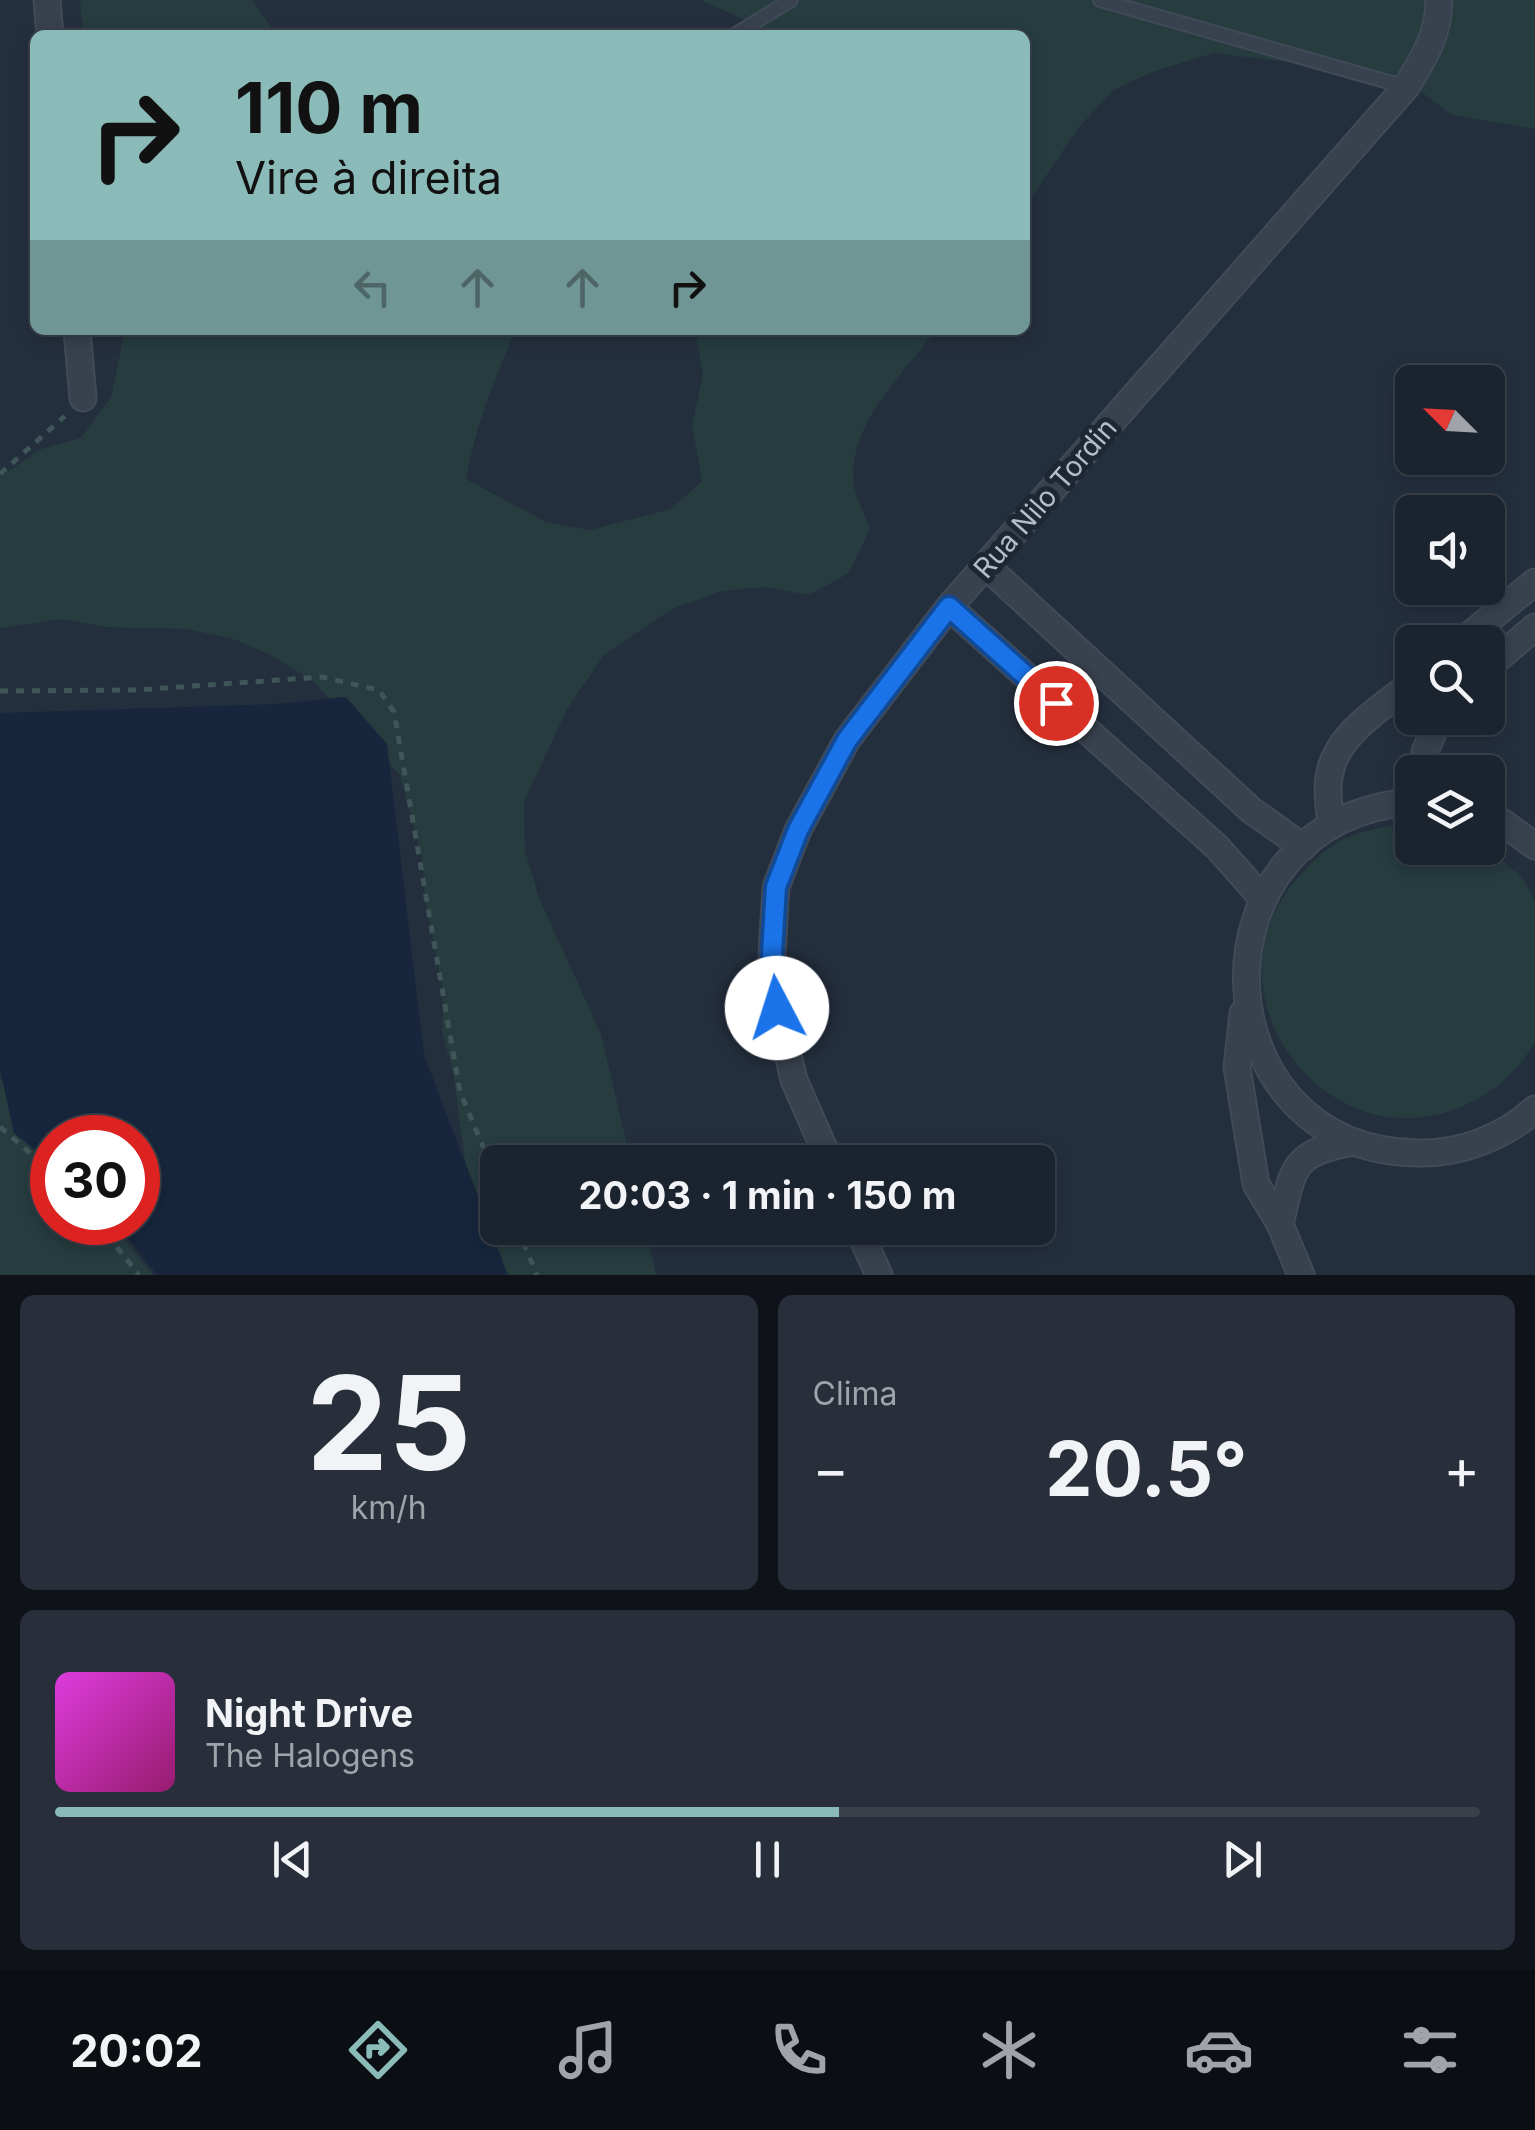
<!DOCTYPE html>
<html lang="pt">
<meta charset="utf-8">
<style>
body{margin:0;font-family:Inter,sans-serif;background:#282f3a;color:#f1f3f6;height:100vh;display:flex;flex-direction:column;font-size:38px;white-space:nowrap}
*{box-sizing:border-box;margin:0}
p{font-size:32px;color:#a0a4aa}
.icon{flex:none;width:55px;height:55px;fill:none;stroke:currentColor;stroke-width:2;stroke-linecap:round;stroke-linejoin:round}
.map{position:relative;height:1275px;overflow:hidden}
.details{display:flex;flex-direction:column;gap:20px;padding:20px;background:#0f1319;flex:1}
.details>*{flex:none}
.top-card{position:absolute;left:30px;top:30px;width:1000px;height:305px;border-radius:15px;box-shadow:0 5px 15px #0003,0 0 0 2px #39404a;background:#8bbbb9;color:#111;overflow:hidden}
.needle{width:65px;rotate:294deg}
.controls{position:absolute;left:1395px;top:365px;display:grid;gap:20px}
.controls a{display:grid;place-items:center;width:110px;height:110px;border-radius:15px;background:#1b232e;box-shadow:0 5px 15px #0003,0 0 0 2px #39404a;font-size:50px}
.speed{position:absolute;left:30px;top:1115px;display:flex;gap:20px;font-size:50px;font-weight:700;text-align:center}
.speed>*{display:grid;place-content:center;width:130px;height:130px;border-radius:50%;background:#1b232e;box-shadow:0 5px 15px #0003,0 0 0 2px #39404a;line-height:1}
.speed .limit{border:15px solid #d22;background:#fff;color:#111}
.pin{position:absolute;display:grid;place-items:center;width:85px;height:85px;color:#fff;margin:-42px;border:5px solid #fff;border-radius:50%;box-shadow:0 2px 10px #0007}
.me{position:absolute;width:110px;margin:-55px;rotate:355deg;stroke-linejoin:round;filter:drop-shadow(0 0 8px #0008)}
.turn{display:flex;align-items:center;gap:35px;height:210px;padding:0 40px;font-size:45px}
.turn .icon{width:130px;height:130px;stroke-width:2.5}
.turn b{display:block;font-size:70px;line-height:85px}
.lanes{display:flex;align-items:center;height:95px;padding:0 40px;background:#0003;justify-content:center;gap:50px;direction:ltr}
.lanes .off{opacity:.35}
.big{font-size:75px;font-weight:700;line-height:1.1}
.details .tile{flex:1;display:flex;flex-direction:column;justify-content:center;gap:15px;min-width:0;padding:0 35px;border-radius:15px;background:#282f3a}
.details .dial{align-items:center;gap:0}
.dial b{font-size:130px;line-height:1}
.song{display:flex;align-items:center;gap:30px}
.cover{width:120px;height:120px;border-radius:15px;background:linear-gradient(135deg,hsl(300 70% 55%),hsl(320 70% 35%))}
.played{height:10px;border-radius:5px;background:linear-gradient(90deg,#8bbbb9 55%,#39404a 55%)}
.keys{display:flex;justify-content:space-around;direction:ltr}
.heat{display:flex;justify-content:space-between;align-items:center;font-size:55px;direction:ltr}
.details .tiles{flex:1;display:grid;gap:20px;grid-template-columns:1fr 1fr}
.tile:last-child{grid-column:span 2}
.trip{position:absolute;left:480px;top:1145px;width:575px;height:100px;border-radius:15px;background:#1b232e;box-shadow:0 5px 15px #0003,0 0 0 2px #39404a;font-weight:700;line-height:100px;text-align:center}
.tabs{display:flex;height:160px;justify-content:space-around;align-items:center;background:#0b0e12;color:#a0a4aa}
.tabs .icon{width:70px;height:70px}
.tabs .active{color:#8bbbb9}
.tabs b{font-size:45px;color:#f1f3f6}
.map>svg:first-child{display:block}
.green{fill:#263c3f}
.water{fill:#17263c}
.lines{fill:none;stroke-linecap:round;stroke-linejoin:round}
.service-casing{stroke:#414a57;stroke-width:16}
.minor-casing{stroke:#414a57;stroke-width:29}
.path{stroke:#3f5557;stroke-width:5;stroke-dasharray:8 8;stroke-linecap:butt}
.service{stroke:#38414e;stroke-width:12}
.minor{stroke:#38414e;stroke-width:25}
.route-casing{stroke:#114b97;stroke-width:25}
.route{stroke:#1a73e8;stroke-width:18}
.labels{text-anchor:middle;stroke-width:10;stroke-linejoin:round;paint-order:stroke}
.street-label{font-size:28px;fill:#b4bcc9;stroke:#1d2633}
</style>
<div class="map">
<svg width="1535" height="1275" viewBox="0 0 1535 1275">
<rect width="100%" height="100%" fill="#242f3e"/>
<path class="green" d="M 82,0 L 252,0 L 277,35 L 84,35 L 80,4 Z
M 701,0 L 1535,0 L 1535,129 L 1452,115 L 1412,85 L 1354,70 L 1214,53 L 1152,72 L 1114,90 L 1079,127 L 1025,207 L 1025,35 L 777,35 Z
M 125,330 L 516,330 C 494,379 476,425 466,479 L 546,522 L 590,530 L 671,509 L 702,481 L 692,425 L 703,375 L 695,330 L 936,330 C 903,375 847,424 854,485 C 856,499 865,515 870,529 L 849,573 L 809,595 L 765,587 L 722,591 L 672,609 L 604,655 L 567,709 L 524,802 L 525,850 L 539,898 L 601,1034 L 631,1162 L 498,1162 L 498,1228 L 646,1228 L 656,1275 L 502,1275 L 492,1256 L 465,1161 L 453,1072 L 442,1031 L 443,990 L 425,899 L 422,856 L 400,775 L 313,681 L 276,658 L 237,640 L 188,629 L 106,627 L 63,619 L 0,628 L 0,477 L 41,449 L 81,438 L 111,398 Z
M 1398,824 L 1412,826 L 1412,848 L 1488,847 L 1524,880 L 1535,901 L 1535,1041 C 1519,1072 1494,1092 1463,1106 C 1328,1165 1200,996 1294,882 C 1310,863 1329,844 1353,835 C 1367,830 1383,828 1398,824 Z
M 0,1079 L 12,1088 L 52,1138 L 52,1222 L 111,1223 L 153,1275 L 0,1275 Z"/>
<path class="water" d="M 346,697 L 387,744 L 424,1055 L 508,1275 L 157,1275 L 116,1223 L 138,1222 L 138,1138 L 52,1138 L 52,1164 L 14,1133 L 0,1069 L 0,713 L 278,704 Z"/>
<g class="lines">
<defs>
<path id="service" d="M 1100,0 L 1406,87
M 734,35 L 791,0"/>
<path id="minor" d="M 47,0 L 50,35
M 77,330 L 83,398
M 985,565 L 1251,810 L 1303,847
M 949,607 L 1217,847 L 1263,899
M 1461,642 L 1535,582
M 1488,667 L 1535,627
M 1431,772 L 1425,752 L 1439,718
M 1412,802 C 1185,819 1196,1150 1417,1153 C 1460,1154 1503,1138 1535,1109
M 1488,817 L 1502,822 L 1535,846
M 1331,826 C 1330,810 1326,793 1329,777 C 1335,734 1382,708 1412,683
M 1243,1013 L 1237,1067 L 1256,1184 L 1280,1224 L 1301,1275
M 830,1162 L 794,1080 L 777,1008 L 772,953 L 776,887 L 798,830 L 847,740 L 949,607 L 1406,87 C 1424,58 1439,34 1439,0
M 1280,1224 C 1294,1167 1291,1153 1354,1142
M 858,1228 L 879,1275"/>
</defs>
<use href="#service" class="service-casing"/>
<use href="#minor" class="minor-casing"/>
<path class="path" d="M 0,474 L 65,416
M 0,691 L 136,690 L 322,677 L 379,690 L 394,712 L 460,1092 L 498,1182
M 0,1127 L 52,1172
M 97,1222 L 139,1275
M 517,1228 L 537,1275"/>
<use href="#service" class="service"/>
<use href="#minor" class="minor"/>
</g>
<g class="lines">
<defs>
<path id="route" d="M 777,1008 L 772,953 L 776,887 L 798,830 L 847,740 L 949,607 L 1056,703"/>
</defs>
<use href="#route" class="route-casing"/>
<use href="#route" class="route"/>
</g>
<g class="labels">
<g class="street-label">
<text transform="translate(1045 498) rotate(-49)" y="10">Rua Nilo Tordin</text>
</g>
</g>
</svg>
<div class="controls">
<a><svg class="needle" viewBox="-14 -14 28 28"><path d="M0-13l5 13h-10z" fill="#e53935"/><path d="M0 13l5-13h-10z" fill="#a0a4aa"/></svg></a>
<a><svg class="icon" aria-label="sound" viewBox="0 0 24 24"><path d="M4 9h4l5-4v14l-5-4H4zM17 9q2 3 0 6"/></svg></a>
<a><svg class="icon" aria-label="search" viewBox="0 0 24 24"><circle cx="10" cy="10" r="6"/><path d="M15 15l6 6"/></svg></a>
<a><svg class="icon" aria-label="layers" viewBox="0 0 24 24"><path d="M12 4l9 5-9 5-9-5zM3 14l9 5 9-5"/></svg></a>
</div>
<div class="speed"><div class="limit">30</div></div>
<div class="pin" style="left:1056px;top:703px;background:#d93025"><svg class="icon" aria-label="arrive" viewBox="0 0 24 24"><path d="M6 21V4h12l-3 4 3 4H6"/></svg></div>
<svg class="me" style="left:777px;top:1008px" viewBox="-20 -20 40 40"><circle r="19" fill="#fff"/><path d="M0-13L10 11 0 6-10 11z" fill="#1a73e8"/></svg>
<div class="trip">20:03 · 1 min · 150 m</div>
<div class="top-card">
<div class="turn"><svg class="icon" aria-label="right" viewBox="0 0 24 24"><path d="M7 20v-9h11M14 6l5 5-5 5"/></svg><div><b>110 m</b>Vire à direita</div></div>
<div class="lanes"><svg class="icon off" aria-label="left" viewBox="0 0 24 24"><path d="M17 20v-9H6M10 6l-5 5 5 5"/></svg><svg class="icon off" aria-label="ahead" viewBox="0 0 24 24"><path d="M12 20V5M6 11l6-6 6 6"/></svg><svg class="icon off" aria-label="ahead" viewBox="0 0 24 24"><path d="M12 20V5M6 11l6-6 6 6"/></svg><svg class="icon" aria-label="right" viewBox="0 0 24 24"><path d="M7 20v-9h11M14 6l5 5-5 5"/></svg></div>
</div>
</div>
<section class="details">
<div class="tiles">
<div class="tile dial"><b>25</b><p>km/h</p></div>
<div class="tile"><p>Clima</p>
<div class="heat"><a>−</a><b class="big">20.5°</b><a>+</a></div>
</div>
<div class="tile">
<div class="song"><i class="cover"></i><div><b>Night Drive</b><p>The Halogens</p></div></div>
<div class="played"></div>
<div class="keys"><svg class="icon" aria-label="previous" viewBox="0 0 24 24"><path d="M18 5L8 12l10 7zM5 5v14"/></svg><svg class="icon" aria-label="pause" viewBox="0 0 24 24"><path d="M8 5v14M16 5v14"/></svg><svg class="icon" aria-label="next" viewBox="0 0 24 24"><path d="M6 5l10 7-10 7zM19 5v14"/></svg></div>
</div>
</div>
</section>
<nav class="tabs">
<b>20:02</b>
<svg class="icon active" aria-label="directions" viewBox="0 0 24 24"><path d="M12 3l9 9-9 9-9-9zM9 14v-3h6M13 9l2 2-2 2"/></svg>
<svg class="icon" aria-label="music" viewBox="0 0 24 24"><path d="M9 18V5l10-2v13"/><circle cx="6" cy="18" r="3"/><circle cx="16" cy="16" r="3"/></svg>
<svg class="icon" aria-label="phone" viewBox="0 0 24 24"><path d="M5 4h4l2 5-3 2q2 4 5 5l2-3 5 2v4C11 20 4 13 5 4z"/></svg>
<svg class="icon" aria-label="climate" viewBox="0 0 24 24"><path d="M12 3v18M4 7l16 10M4 17L20 7"/></svg>
<svg class="icon" aria-label="car" viewBox="0 0 24 24"><path d="M5 17H2v-5l4-1 3-4h7l3 4 3 1v5h-3M9 17h6M6 11h13"/><circle cx="7" cy="17" r="2"/><circle cx="17" cy="17" r="2"/></svg>
<svg class="icon" aria-label="filters" viewBox="0 0 24 24"><path d="M4 7h16M4 17h16"/><circle cx="9" cy="7" r="2"/><circle cx="15" cy="17" r="2"/></svg>
</nav>
